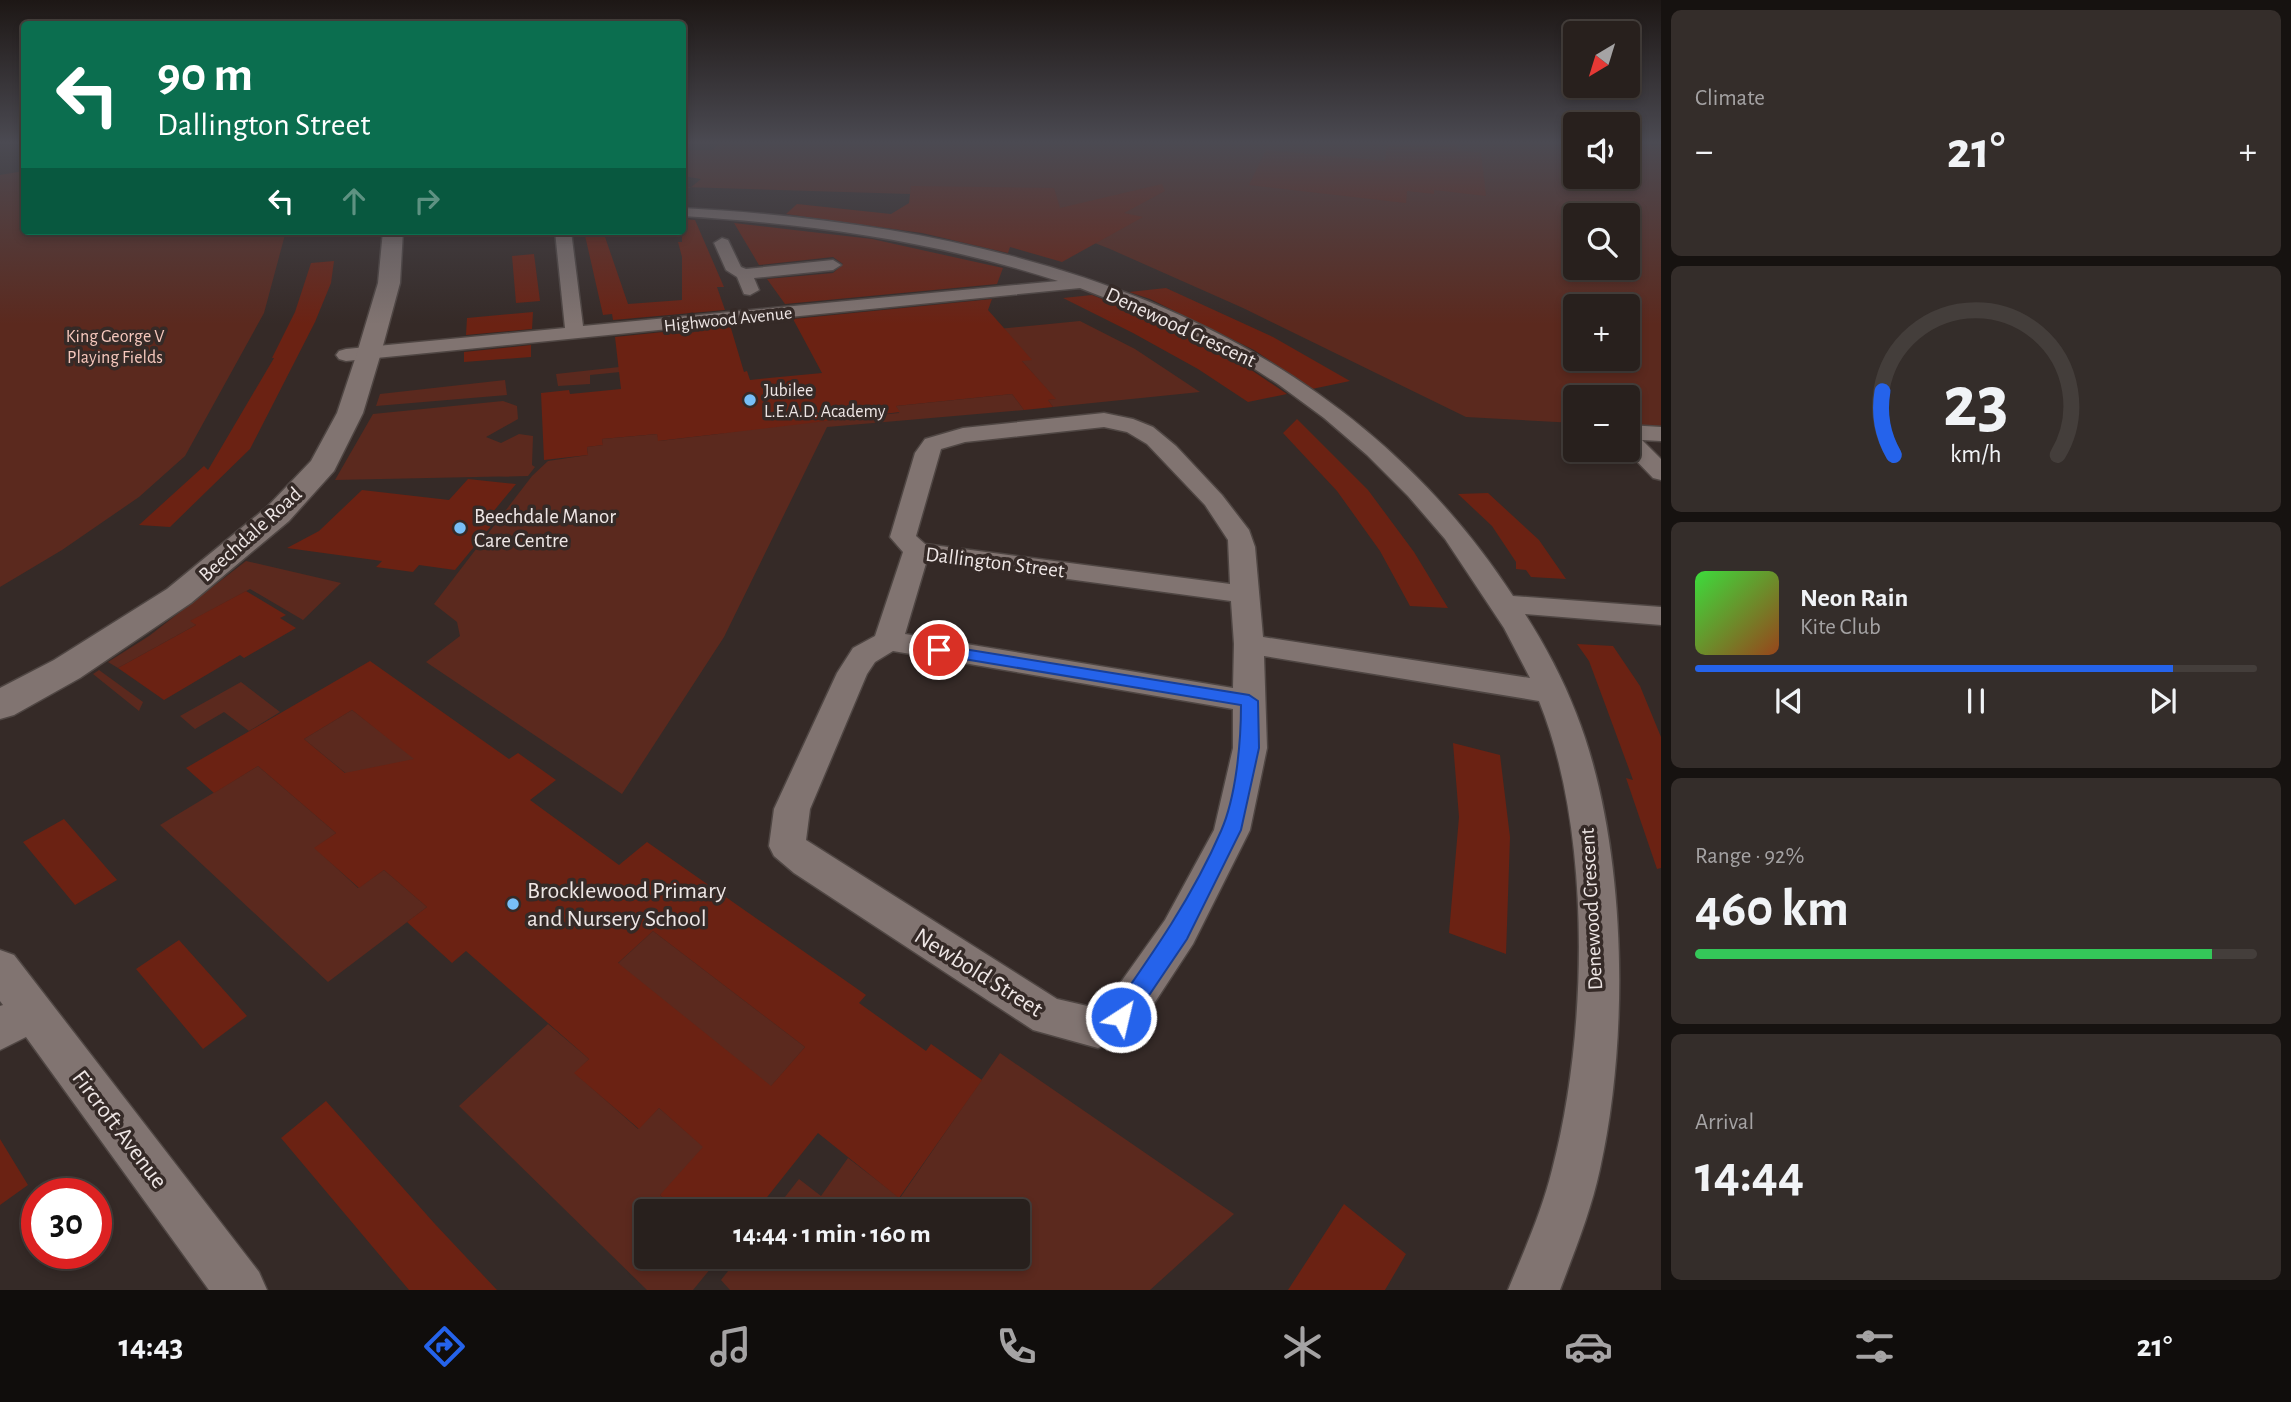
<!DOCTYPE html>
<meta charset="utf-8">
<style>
body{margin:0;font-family:"Alegreya Sans",sans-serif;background:#342d2a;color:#f1f3f6;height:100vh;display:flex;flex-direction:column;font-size:26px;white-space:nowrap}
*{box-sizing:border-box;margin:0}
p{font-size:23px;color:#a5a3a4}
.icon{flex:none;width:38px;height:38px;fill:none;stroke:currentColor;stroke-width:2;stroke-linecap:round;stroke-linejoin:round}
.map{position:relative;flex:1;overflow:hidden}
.side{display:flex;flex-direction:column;gap:10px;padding:10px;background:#161210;width:630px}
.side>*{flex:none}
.guide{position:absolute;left:21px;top:21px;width:665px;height:214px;border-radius:7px;box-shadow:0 4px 10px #0003,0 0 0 2px #443e3b;background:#0b6e4f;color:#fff;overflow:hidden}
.needle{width:46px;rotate:218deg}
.buttons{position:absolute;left:1563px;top:21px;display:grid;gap:14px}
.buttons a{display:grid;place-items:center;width:77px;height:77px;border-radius:7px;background:#28201d;box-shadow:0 4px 10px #0003,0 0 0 2px #443e3b;font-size:35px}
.speed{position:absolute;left:21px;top:1178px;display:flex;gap:14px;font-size:35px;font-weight:700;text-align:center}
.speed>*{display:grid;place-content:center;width:91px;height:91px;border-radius:50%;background:#28201d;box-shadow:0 4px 10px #0003,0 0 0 2px #443e3b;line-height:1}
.speed .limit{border:10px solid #d22;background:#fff;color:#111}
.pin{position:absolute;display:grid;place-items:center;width:60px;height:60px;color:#fff;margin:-30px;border:4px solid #fff;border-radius:50%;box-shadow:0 2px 7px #0007}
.me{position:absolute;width:77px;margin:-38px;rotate:35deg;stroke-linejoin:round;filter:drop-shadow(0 0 5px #0008)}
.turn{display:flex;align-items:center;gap:24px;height:147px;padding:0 21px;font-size:32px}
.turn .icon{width:91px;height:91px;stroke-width:2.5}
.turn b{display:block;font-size:49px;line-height:60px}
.lanes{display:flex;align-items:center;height:66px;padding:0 21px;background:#0003;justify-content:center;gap:35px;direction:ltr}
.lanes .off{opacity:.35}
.big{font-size:52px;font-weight:600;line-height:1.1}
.side .card{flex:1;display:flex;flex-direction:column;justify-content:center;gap:10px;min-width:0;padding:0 24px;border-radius:10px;background:#342d2a}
.side .dial{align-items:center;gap:0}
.dial svg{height:182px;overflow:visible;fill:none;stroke:#443e3b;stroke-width:7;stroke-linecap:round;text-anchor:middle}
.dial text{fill:#f1f3f6;stroke:none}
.song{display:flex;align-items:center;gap:21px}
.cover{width:84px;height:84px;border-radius:10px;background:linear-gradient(135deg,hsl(120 70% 55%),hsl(20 70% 35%))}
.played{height:7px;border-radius:4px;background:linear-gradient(90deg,#2563eb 85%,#443e3b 85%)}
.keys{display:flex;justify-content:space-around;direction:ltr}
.heat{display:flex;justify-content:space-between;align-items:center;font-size:38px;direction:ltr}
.charge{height:10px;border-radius:5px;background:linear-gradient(90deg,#34c759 92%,#443e3b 0)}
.trip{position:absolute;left:634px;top:1199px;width:396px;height:70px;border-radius:7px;background:#28201d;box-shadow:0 4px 10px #0003,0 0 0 2px #443e3b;font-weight:600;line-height:70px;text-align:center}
.dock{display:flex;height:112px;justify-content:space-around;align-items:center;background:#100d0c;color:#a5a3a4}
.dock .icon{width:49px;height:49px}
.dock .current{color:#2563eb}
.dock b{font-size:32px;color:#f1f3f6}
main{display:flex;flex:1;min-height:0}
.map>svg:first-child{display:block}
.green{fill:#5b291e;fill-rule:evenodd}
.building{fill:#6b2213;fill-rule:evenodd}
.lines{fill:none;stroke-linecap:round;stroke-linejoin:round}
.minor-casing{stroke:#4f4643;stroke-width:3}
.tertiary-casing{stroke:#4f4643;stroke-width:3}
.minor{fill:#817471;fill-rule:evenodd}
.tertiary{fill:#817471;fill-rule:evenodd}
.route{fill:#2563eb;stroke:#184099;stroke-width:2}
.poi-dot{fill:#78bff7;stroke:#352a27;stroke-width:2.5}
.labels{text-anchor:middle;stroke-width:7;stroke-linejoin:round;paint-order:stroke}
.far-street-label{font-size:18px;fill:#eee6e5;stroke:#352a27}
.far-park-label{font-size:18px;fill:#f6c8bd;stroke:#352a27}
.far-poi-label{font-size:18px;fill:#eee6e5;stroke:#352a27;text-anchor:start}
.street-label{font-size:21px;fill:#eee6e5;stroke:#352a27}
.poi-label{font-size:21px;fill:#eee6e5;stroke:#352a27;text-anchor:start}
.near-poi-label{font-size:24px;fill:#eee6e5;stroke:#352a27;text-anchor:start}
.near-street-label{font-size:24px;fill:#eee6e5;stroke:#352a27}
</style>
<main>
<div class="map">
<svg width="1661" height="1290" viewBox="0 0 1661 1290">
<rect width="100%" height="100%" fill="#352a27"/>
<path class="green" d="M 720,143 L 1575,143 L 1575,177 L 1628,177 L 1628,143 L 1661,145 L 1661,429 L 1628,427 L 1628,397 L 1575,397 L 1575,423 L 1466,417 L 1243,308 L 1110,249 L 975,196 L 683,187 L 690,188 L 701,179 L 683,176 L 682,150 L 712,150 ZM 1575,215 L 1628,215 L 1628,268 L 1575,268 ZM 1575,306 L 1628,306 L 1628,359 L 1575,359 Z
M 24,171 L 24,231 L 286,231 L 264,313 L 185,456 L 139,497 L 62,550 L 0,587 L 0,175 Z
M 1080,321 L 1135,349 L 1200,392 L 1053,407 L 1048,400 L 1055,399 L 1022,361 L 947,334 Z
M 728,355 L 721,362 L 590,375 L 590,384 L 558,386 L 556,374 Z
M 505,380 L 507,395 L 376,406 L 380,394 Z
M 1012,394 L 1024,410 L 827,427 L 724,637 L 622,794 L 426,662 L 460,636 L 457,622 L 434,604 L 532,476 L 548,461 L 588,455 L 587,447 L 603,445 L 602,439 L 657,434 L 659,441 L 718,434 L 857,411 L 860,417 L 899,413 L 896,406 Z
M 503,401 L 517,406 L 518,419 L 486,437 L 501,443 L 519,434 L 533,436 L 532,465 L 535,467 L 528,476 L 335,480 L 373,414 Z
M 246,561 L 341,583 L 303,620 L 250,589 L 191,621 L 196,625 L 118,668 L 108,662 L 149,636 Z
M 99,670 L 143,702 L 139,711 L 93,674 Z
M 241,682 L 280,712 L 249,731 L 224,712 L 195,729 L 180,716 Z
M 352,710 L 453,787 L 404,821 L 304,739 Z
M 258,766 L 336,833 L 315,848 L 358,888 L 384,870 L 427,907 L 328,982 L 160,825 Z
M 653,931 L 805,1047 L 754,1106 L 600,980 Z
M 548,1024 L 589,1059 L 575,1073 L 638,1129 L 659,1108 L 719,1160 L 660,1195 L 677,1211 L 646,1211 L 646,1256 L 720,1257 L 693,1290 L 647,1290 L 459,1106 Z
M 1000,1053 L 1234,1214 L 1150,1290 L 730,1290 L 721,1280 L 739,1257 L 1017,1256 L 1017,1211 L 774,1211 L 799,1179 L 821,1196 L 848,1158 L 900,1198 Z"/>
<path class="building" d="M 1387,143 L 1456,143 L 1457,150 L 1481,153 L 1486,196 L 1434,190 L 1434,194 L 1407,191 L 1406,203 L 1249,185 L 1266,150 L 1385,161 Z
M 1162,184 L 1165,191 L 1124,213 L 1143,217 L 1062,262 L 1010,247 L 1008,253 L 922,233 L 786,214 L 797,204 L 891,214 L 909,203 L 911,186 L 1054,188 L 1060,208 Z
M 682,219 L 695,220 L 724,287 L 717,287 L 725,310 L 613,320 L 612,314 L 603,315 L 584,231 L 603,231 L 628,304 L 682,300 L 682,257 L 678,242 L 682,242 Z
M 734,223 L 872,239 L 1003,268 L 997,284 L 785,304 L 767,279 L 833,273 L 843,264 L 833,257 L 759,265 Z
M 534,254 L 540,301 L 516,303 L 512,256 Z
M 334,261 L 331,283 L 315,322 L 250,449 L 170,527 L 139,525 L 204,466 L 208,470 L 274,358 L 272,358 L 295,312 L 311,263 Z
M 1166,288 L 1273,337 L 1350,381 L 1312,389 L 1254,350 L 1150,299 L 1129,292 Z
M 1092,295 L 1163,323 L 1229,355 L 1287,394 L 1248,402 L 1198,369 L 1133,333 L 1063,298 Z
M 992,299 L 988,310 L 1032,360 L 1022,361 L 1056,399 L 1048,400 L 1053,407 L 1024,410 L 1012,394 L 896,406 L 900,412 L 718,434 L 658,441 L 657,434 L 602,439 L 603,445 L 587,447 L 588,455 L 544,460 L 541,393 L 569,390 L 570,394 L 621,389 L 615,337 L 730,325 L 744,372 L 747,371 L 750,380 L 769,378 L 822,373 L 793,319 Z
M 533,312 L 532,329 L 466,335 L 467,318 Z
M 531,345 L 531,357 L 464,362 L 464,352 Z
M 1297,419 L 1368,490 L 1414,552 L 1448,608 L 1410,606 L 1380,551 L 1337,491 L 1283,433 Z
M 468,479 L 516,484 L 483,524 L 492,525 L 455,570 L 419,565 L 413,572 L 376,567 L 382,561 L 287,548 L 319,531 L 362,490 L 449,500 Z
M 1488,493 L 1539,540 L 1566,579 L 1531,577 L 1526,570 L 1516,569 L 1516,562 L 1492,526 L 1458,494 Z
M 246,591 L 286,615 L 280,618 L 296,628 L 244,658 L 240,655 L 164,700 L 118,668 L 196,625 L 190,621 Z
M 1577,644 L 1613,646 L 1640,686 L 1661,737 L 1661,868 L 1657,869 L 1626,778 L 1633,780 L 1605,704 L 1589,661 Z
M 370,661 L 509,759 L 518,753 L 556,780 L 530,800 L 619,865 L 647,842 L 866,995 L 859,1003 L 926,1051 L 931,1044 L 982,1080 L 899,1198 L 818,1133 L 756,1211 L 677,1211 L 660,1195 L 703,1147 L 659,1108 L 639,1129 L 574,1073 L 589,1059 L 466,951 L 452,963 L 407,922 L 427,907 L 384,870 L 359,888 L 314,848 L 336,833 L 258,766 L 214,793 L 186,768 ZM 352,710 L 366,721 L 414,759 L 345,773 L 304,739 ZM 653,931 L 805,1047 L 771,1086 L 618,963 Z
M 1453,743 L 1500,755 L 1510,837 L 1506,954 L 1449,933 L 1459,817 Z
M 64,819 L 117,880 L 75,905 L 23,842 Z
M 179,940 L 247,1016 L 203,1049 L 136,969 Z
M 326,1101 L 434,1223 L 497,1290 L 409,1290 L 281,1138 Z
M 0,1139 L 28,1185 L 0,1205 Z
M 1344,1204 L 1406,1254 L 1385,1290 L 1288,1290 Z"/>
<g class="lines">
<defs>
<path id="minor" d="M 682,208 C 1004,225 1327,311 1513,596 L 1661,607 L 1661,625 L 1525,614 C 1545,645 1563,679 1576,713 C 1627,842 1630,1035 1600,1169 C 1591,1211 1575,1250 1560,1290 L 1508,1290 C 1524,1251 1542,1211 1552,1170 C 1588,1034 1592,832 1539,701 L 1264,656 L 1267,748 L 1250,830 L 1193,944 L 1136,1031 L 1113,1042 L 1098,1048 L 1033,1030 L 794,873 L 774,856 L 769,846 L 774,809 L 837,673 L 853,648 L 875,636 L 903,552 L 890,537 L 915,453 L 925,439 L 963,428 L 1104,413 L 1133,419 L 1153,427 L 1176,446 L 1222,495 L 1249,530 L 1255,547 L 1263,637 L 1530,678 L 1504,628 L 1445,539 L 1408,496 L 1367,455 L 1324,418 L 1278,384 L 1230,353 L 1164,321 L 1080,288 L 346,361 L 339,359 L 336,355 L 339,351 L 346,349 L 565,328 L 555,231 L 571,231 L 583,326 L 1058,281 C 935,241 811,224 682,216 ZM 1104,427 L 1127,432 L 1147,444 L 1205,505 L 1228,540 L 1230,584 L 925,544 L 916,536 L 941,449 L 965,442 ZM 927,560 L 1231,601 L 1234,644 L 1233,688 L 905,634 ZM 893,651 L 1233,709 L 1233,748 L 1214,830 L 1165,920 L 1106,1003 L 1096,1008 L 1057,999 L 806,840 L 810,809 L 867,674 L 875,662 Z
M 722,238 L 728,240 L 741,267 L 746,269 L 833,260 L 841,265 L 833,270 L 754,278 L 759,290 L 750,295 L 744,294 L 737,277 L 726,270 L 714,243 Z
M 1628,425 L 1661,427 L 1661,441 L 1642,440 L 1661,459 L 1661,480 L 1653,478 L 1626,450 Z
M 0,950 L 14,955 L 259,1272 L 267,1290 L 209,1290 L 26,1037 L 0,1050 L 0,1006 L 3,1005 L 0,1001 Z"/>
<path id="tertiary" d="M 383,231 L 403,231 L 400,283 L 381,353 L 363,413 L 334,471 L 289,521 L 191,603 L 80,678 L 14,715 L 0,719 L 0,688 L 54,660 L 167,589 L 267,507 L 311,461 L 337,413 L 357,353 L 378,283 Z"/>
</defs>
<use href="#minor" class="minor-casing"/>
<use href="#tertiary" class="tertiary-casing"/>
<use href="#minor" class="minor"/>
<use href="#tertiary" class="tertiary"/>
</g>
<linearGradient id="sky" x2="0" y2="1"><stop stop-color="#1d1715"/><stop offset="0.44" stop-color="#4b4a52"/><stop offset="1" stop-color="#4b4a52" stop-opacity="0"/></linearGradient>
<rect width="1661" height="324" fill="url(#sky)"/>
<path class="route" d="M 939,645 L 1249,695 L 1258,701 L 1259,748 L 1241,830 L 1187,939 L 1129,1025 L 1121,1028 L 1113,1025 L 1109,1017 L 1113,1010 C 1153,953 1193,896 1221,831 C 1236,797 1241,743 1241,705 L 934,654 L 931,650 Z"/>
<g class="poi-dot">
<circle cx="750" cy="400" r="7"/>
<circle cx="460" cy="528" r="7"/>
<circle cx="513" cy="904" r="7"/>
</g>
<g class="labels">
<g class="far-street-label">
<text transform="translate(728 319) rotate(-6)" y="6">Highwood Avenue</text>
</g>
<g class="far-park-label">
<text x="115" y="342">King George V<tspan x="115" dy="21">Playing Fields</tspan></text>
</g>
<g class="far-poi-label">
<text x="764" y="396">Jubilee<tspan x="764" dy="21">L.E.A.D. Academy</tspan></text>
</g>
<g class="street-label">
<text transform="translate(1181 327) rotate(25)" y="7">Denewood Crescent</text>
<text transform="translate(250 534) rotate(-42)" y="7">Beechdale Road</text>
<text transform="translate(995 562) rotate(7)" y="7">Dallington Street</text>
<text transform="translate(1591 909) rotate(-93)" y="7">Denewood Crescent</text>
</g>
<g class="poi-label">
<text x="474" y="523">Beechdale Manor<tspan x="474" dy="24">Care Centre</tspan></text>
</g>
<g class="near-poi-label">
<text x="527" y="898">Brocklewood Primary<tspan x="527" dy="28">and Nursery School</tspan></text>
</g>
<g class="near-street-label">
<text transform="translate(979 972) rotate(32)" y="8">Newbold Street</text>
<text transform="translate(120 1129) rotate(53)" y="8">Fircroft Avenue</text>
</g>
</g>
</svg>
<div class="buttons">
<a><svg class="needle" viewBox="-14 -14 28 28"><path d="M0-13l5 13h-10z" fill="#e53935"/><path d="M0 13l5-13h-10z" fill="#a5a3a4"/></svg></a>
<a><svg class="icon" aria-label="sound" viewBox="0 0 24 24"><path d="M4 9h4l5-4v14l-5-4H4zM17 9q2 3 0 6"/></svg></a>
<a><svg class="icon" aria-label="search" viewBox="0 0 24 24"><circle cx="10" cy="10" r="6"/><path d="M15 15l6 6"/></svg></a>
<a>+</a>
<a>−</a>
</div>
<div class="speed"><div class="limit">30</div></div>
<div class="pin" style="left:939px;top:650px;background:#d93025"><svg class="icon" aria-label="arrive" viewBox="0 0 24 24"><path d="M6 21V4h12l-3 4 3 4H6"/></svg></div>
<svg class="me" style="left:1121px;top:1017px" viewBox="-20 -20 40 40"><circle r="17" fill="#2563eb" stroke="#fff" stroke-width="3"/><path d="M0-11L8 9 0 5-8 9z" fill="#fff"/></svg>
<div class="trip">14:44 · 1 min · 160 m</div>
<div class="guide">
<div class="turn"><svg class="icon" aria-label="left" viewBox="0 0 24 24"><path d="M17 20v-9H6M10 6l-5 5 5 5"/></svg><div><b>90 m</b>Dallington Street</div></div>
<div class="lanes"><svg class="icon" aria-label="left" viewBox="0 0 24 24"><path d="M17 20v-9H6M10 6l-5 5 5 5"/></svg><svg class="icon off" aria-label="ahead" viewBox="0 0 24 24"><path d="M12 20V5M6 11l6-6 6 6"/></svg><svg class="icon off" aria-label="right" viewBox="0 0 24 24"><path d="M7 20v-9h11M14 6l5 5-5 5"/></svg></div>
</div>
</div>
<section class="side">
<div class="card"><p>Climate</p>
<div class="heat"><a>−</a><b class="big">21°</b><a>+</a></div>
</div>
<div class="card dial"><svg viewBox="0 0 100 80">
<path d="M14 69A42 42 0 1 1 86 69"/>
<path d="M14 69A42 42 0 0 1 9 41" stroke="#2563eb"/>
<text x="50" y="56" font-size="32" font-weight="700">23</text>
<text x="50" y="72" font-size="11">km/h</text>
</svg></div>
<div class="card">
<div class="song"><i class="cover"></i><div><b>Neon Rain</b><p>Kite Club</p></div></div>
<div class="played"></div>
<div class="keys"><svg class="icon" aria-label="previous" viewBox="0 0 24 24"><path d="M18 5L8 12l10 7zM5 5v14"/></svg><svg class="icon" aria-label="pause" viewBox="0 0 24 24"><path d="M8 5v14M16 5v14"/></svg><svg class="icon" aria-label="next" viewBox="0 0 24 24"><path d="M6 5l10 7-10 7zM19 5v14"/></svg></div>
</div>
<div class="card"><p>Range · 92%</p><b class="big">460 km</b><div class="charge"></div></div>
<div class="card"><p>Arrival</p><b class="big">14:44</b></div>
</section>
</main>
<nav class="dock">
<b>14:43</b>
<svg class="icon current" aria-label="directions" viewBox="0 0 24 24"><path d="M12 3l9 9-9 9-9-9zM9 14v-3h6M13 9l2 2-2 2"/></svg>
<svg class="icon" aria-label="music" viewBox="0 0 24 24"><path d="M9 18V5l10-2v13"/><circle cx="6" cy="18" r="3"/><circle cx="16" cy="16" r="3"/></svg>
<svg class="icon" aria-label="phone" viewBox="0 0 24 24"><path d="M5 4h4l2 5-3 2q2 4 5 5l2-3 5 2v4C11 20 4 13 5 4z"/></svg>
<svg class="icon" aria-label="climate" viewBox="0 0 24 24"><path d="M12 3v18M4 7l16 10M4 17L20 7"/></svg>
<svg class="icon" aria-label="car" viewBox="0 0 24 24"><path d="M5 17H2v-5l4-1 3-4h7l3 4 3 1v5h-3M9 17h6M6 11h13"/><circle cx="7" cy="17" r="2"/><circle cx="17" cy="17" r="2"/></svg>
<svg class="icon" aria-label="filters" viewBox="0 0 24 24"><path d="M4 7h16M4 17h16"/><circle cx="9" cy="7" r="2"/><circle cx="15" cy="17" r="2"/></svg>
<b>21°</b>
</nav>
